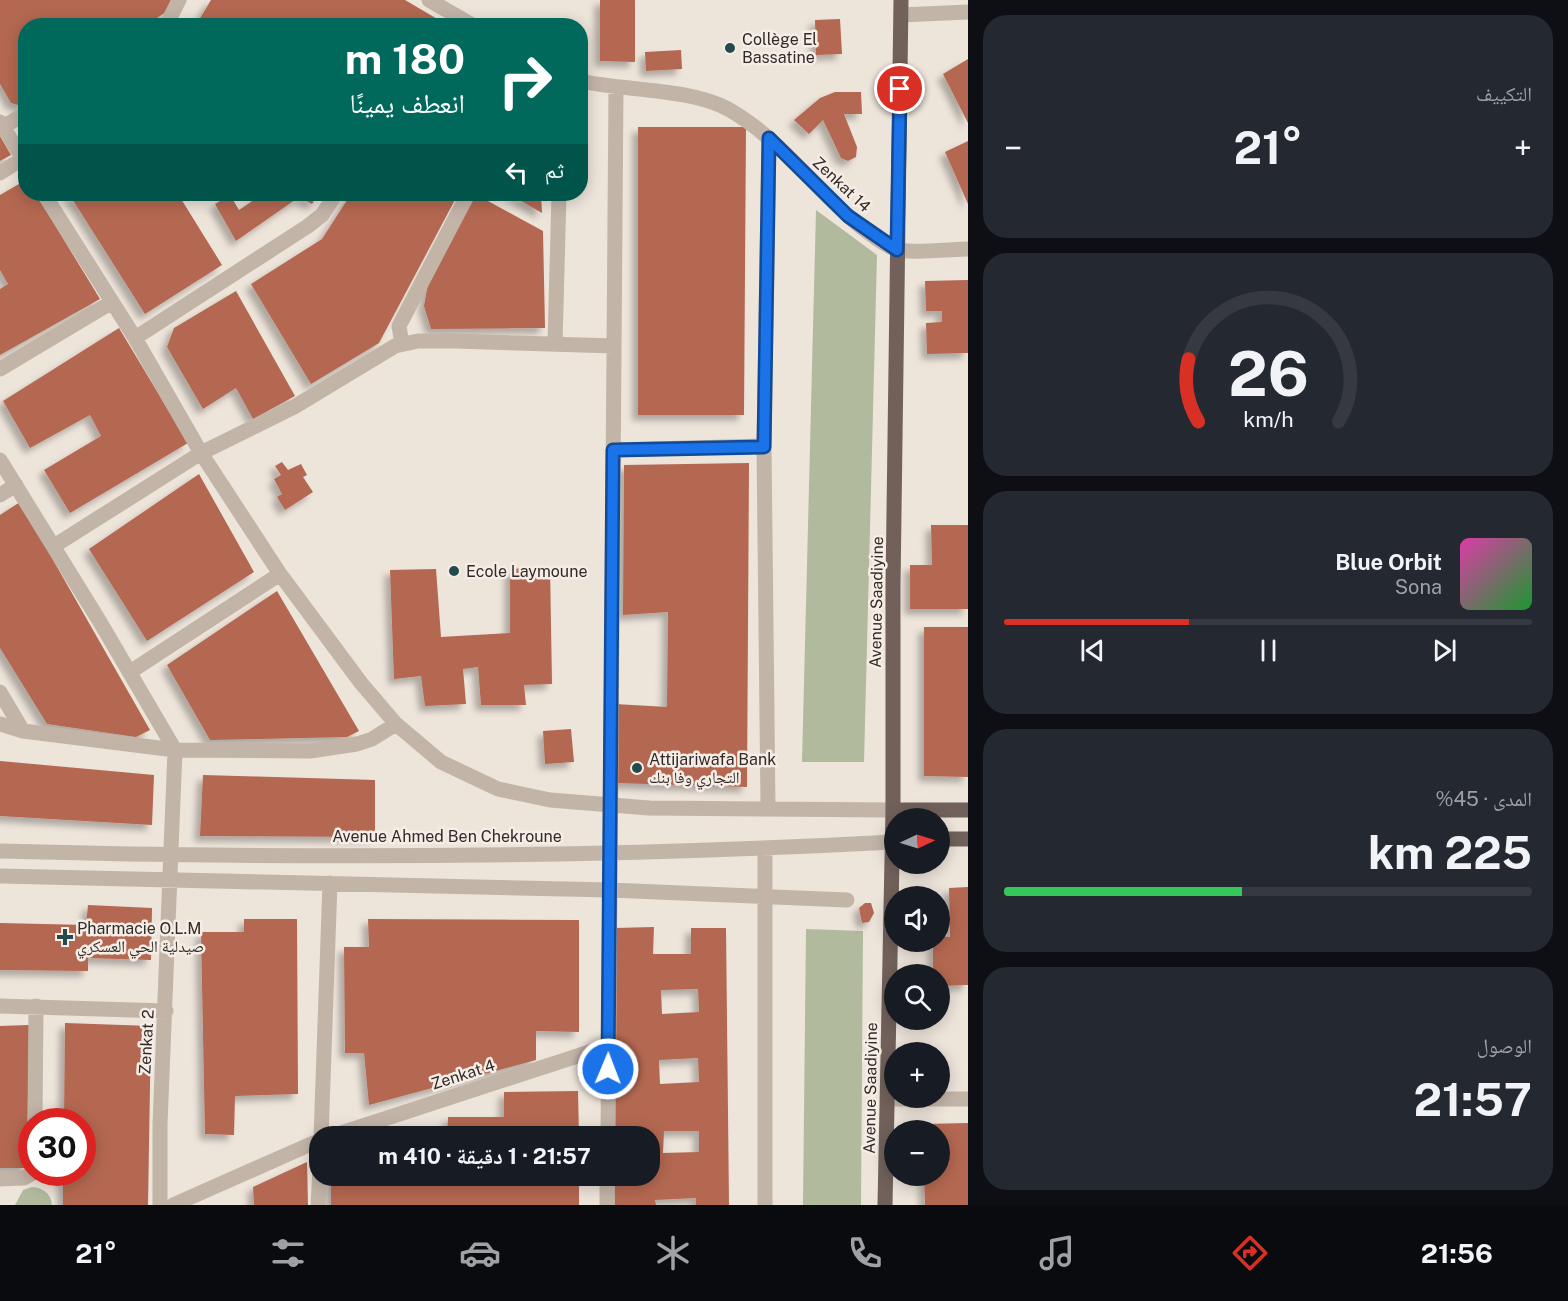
<!DOCTYPE html>
<html lang="ar">
<meta charset="utf-8">
<style>
body{margin:0;font-family:"Public Sans","Noto Naskh Arabic",sans-serif;background:#242831;color:#f1f3f6;direction:rtl;height:100vh;display:flex;flex-direction:column;font-size:22px;white-space:nowrap}
*{box-sizing:border-box;margin:0}
p{font-size:20px;color:#9ea1a6}
.icon{flex:none;width:33px;height:33px;fill:none;stroke:currentColor;stroke-width:2;stroke-linecap:round;stroke-linejoin:round}
.map{position:relative;flex:1;overflow:hidden;direction:ltr}
.panel{display:flex;flex-direction:column;gap:15px;padding:15px;background:#0d0f14;width:600px}
.panel>*{flex:none}
.top-card{position:absolute;left:18px;top:18px;width:570px;height:183px;border-radius:24px;box-shadow:0 3px 15px #0003;direction:rtl;background:#00695c;color:#fff;overflow:hidden}
.needle{width:39px;rotate:86deg}
.fabs{position:absolute;left:884px;top:808px;display:grid;gap:12px}
.fabs a{display:grid;place-items:center;width:66px;height:66px;border-radius:50%;background:#171b24;box-shadow:0 3px 15px #0003;font-size:30px}
.speed{position:absolute;left:18px;top:1108px;display:flex;gap:12px;font-size:30px;font-weight:700;text-align:center}
.speed>*{display:grid;place-content:center;width:78px;height:78px;border-radius:50%;background:#171b24;box-shadow:0 3px 15px #0003;line-height:1}
.speed .limit{border:9px solid #d22;background:#fff;color:#111}
.pin{position:absolute;display:grid;place-items:center;width:51px;height:51px;color:#fff;margin:-26px;border:3px solid #fff;border-radius:50%;box-shadow:0 2px 6px #0007}
.me{position:absolute;width:66px;margin:-33px;rotate:1deg;stroke-linejoin:round;filter:drop-shadow(0 0 4px #0008)}
.turn{display:flex;align-items:center;gap:21px;height:126px;padding:0 24px;font-size:27px}
.turn .icon{width:78px;height:78px;stroke-width:2.5}
.turn b{display:block;font-size:42px;line-height:51px}
.then{display:flex;align-items:center;height:57px;padding:0 24px;background:#0003;gap:12px;font-size:22px}
.big{font-size:45px;font-weight:700;line-height:1.1}
.panel .widget{flex:1;display:flex;flex-direction:column;justify-content:center;gap:9px;min-width:0;padding:0 21px;border-radius:24px;background:#242831}
.panel .dial{align-items:center;gap:0}
.dial svg{height:156px;overflow:visible;fill:none;stroke:#363941;stroke-width:7;stroke-linecap:round;text-anchor:middle}
.dial text{fill:#f1f3f6;stroke:none}
.song{display:flex;align-items:center;gap:18px}
.cover{width:72px;height:72px;border-radius:9px;background:linear-gradient(135deg,hsl(320 70% 55%),hsl(130 70% 35%))}
.played{height:6px;border-radius:3px;background:linear-gradient(90deg,#d93025 35%,#363941 35%)}
.keys{display:flex;justify-content:space-around;direction:ltr}
.heat{display:flex;justify-content:space-between;align-items:center;font-size:33px;direction:ltr}
.charge{height:9px;border-radius:4px;background:linear-gradient(90deg,#34c759 45%,#363941 0)}
.trip{position:absolute;left:309px;top:1126px;width:351px;height:60px;border-radius:24px;background:#171b24;box-shadow:0 3px 15px #0003;font-weight:700;line-height:60px;text-align:center;direction:rtl}
.dock{display:flex;height:96px;justify-content:space-around;align-items:center;background:#090b0e;color:#9ea1a6}
.dock .icon{width:42px;height:42px}
.dock .current{color:#d93025}
.dock b{font-size:27px;color:#f1f3f6}
main{display:flex;flex:1;min-height:0}
.map>svg:first-child{display:block}
.green{fill:#b1ba9d}
.building{fill:#b46751;fill-rule:evenodd;filter:url(#shadow)}
.lines{fill:none;stroke-linecap:round;stroke-linejoin:round}
.minor{stroke:#c3b4a8;stroke-width:15}
.major{stroke:#71615a;stroke-width:15}
.route-casing{stroke:#114b97;stroke-width:15}
.route{stroke:#1a73e8;stroke-width:10}
.poi-dot{fill:#234b4d;stroke:#f6eee6;stroke-width:2}
.labels{text-anchor:middle;stroke-width:5;stroke-linejoin:round;paint-order:stroke}
.poi-label{font-size:16px;fill:#312a27;stroke:#f6eee6;text-anchor:start}
.street-label{font-size:16px;fill:#312a27;stroke:#f6eee6}
</style>
<main>
<section class="panel">
<div class="widget"><p>التكييف</p>
<div class="heat"><a>−</a><b class="big">21°</b><a>+</a></div>
</div>
<div class="widget dial"><svg viewBox="0 0 100 80">
<path d="M14 69A42 42 0 1 1 86 69"/>
<path d="M14 69A42 42 0 0 1 9 37" stroke="#d93025"/>
<text x="50" y="56" font-size="32" font-weight="700">26</text>
<text x="50" y="72" font-size="11">km/h</text>
</svg></div>
<div class="widget">
<div class="song"><i class="cover"></i><div><b>Blue Orbit</b><p>Sona</p></div></div>
<div class="played"></div>
<div class="keys"><svg class="icon" aria-label="previous" viewBox="0 0 24 24"><path d="M18 5L8 12l10 7zM5 5v14"/></svg><svg class="icon" aria-label="pause" viewBox="0 0 24 24"><path d="M8 5v14M16 5v14"/></svg><svg class="icon" aria-label="next" viewBox="0 0 24 24"><path d="M6 5l10 7-10 7zM19 5v14"/></svg></div>
</div>
<div class="widget"><p>المدى · 45%</p><b class="big">225 km</b><div class="charge"></div></div>
<div class="widget"><p>الوصول</p><b class="big">21:57</b></div>
</section>
<div class="map">
<svg width="968" height="1205" viewBox="0 0 968 1205">
<defs>
<filter id="shadow"><feDropShadow dx="-5.5" dy="5.5" stdDeviation="3" flood-color="#0004"/></filter>
</defs>
<rect width="100%" height="100%" fill="#ede4da"/>
<path class="green" d="M 816,210 L 877,255 L 864,762 L 802,762 Z
M 806,929 L 863,931 L 861,1205 L 803,1205 Z
M 32,1187 C 43,1188 51,1193 52,1205 L 15,1205 L 23,1190 Z"/>
<path class="building" d="M 0,0 L 173,0 L 166,12 L 145,26 L 26,26 L 26,104 L 22,106 L 11,103 L 0,84 Z
M 211,0 L 405,0 L 439,20 L 436,26 L 209,26 L 199,20 Z
M 600,0 L 635,0 L 635,62 L 600,61 Z
M 840,19 L 842,54 L 816,55 L 815,20 Z
M 681,50 L 682,69 L 646,71 L 645,52 Z
M 968,59 L 968,123 L 943,74 Z
M 835,92 L 861,92 L 862,114 L 844,114 L 857,147 L 856,157 L 848,161 L 841,158 L 823,120 L 809,134 L 794,120 L 820,98 Z
M 638,127 L 746,127 L 744,415 L 638,415 Z
M 0,136 L 11,155 L 0,161 Z
M 968,141 L 968,204 L 945,152 Z
M 26,180 L 26,194 L 36,194 L 100,299 L 0,355 L 0,289 L 8,284 L 0,270 L 0,195 Z
M 69,194 L 178,194 L 222,265 L 145,314 Z
M 263,194 L 318,194 L 312,204 L 299,197 L 236,241 L 215,204 L 230,195 L 239,210 Z
M 351,194 L 458,194 L 379,343 L 311,384 L 251,284 L 322,239 Z
M 475,194 L 543,231 L 545,328 L 431,329 L 424,306 L 428,284 Z
M 509,194 L 541,194 L 542,213 Z
M 968,280 L 968,353 L 927,354 L 926,323 L 942,322 L 942,311 L 926,311 L 925,281 Z
M 236,291 L 295,396 L 253,419 L 236,388 L 203,409 L 167,347 L 174,328 Z
M 119,328 L 188,443 L 70,513 L 44,470 L 101,436 L 90,415 L 30,448 L 3,401 Z
M 282,462 L 288,470 L 301,464 L 307,475 L 303,477 L 313,492 L 285,510 L 277,497 L 282,494 L 274,479 L 281,475 L 275,466 Z
M 749,463 L 747,787 L 615,783 L 615,704 L 667,707 L 668,612 L 623,615 L 624,465 Z
M 199,474 L 254,572 L 147,641 L 89,549 Z
M 20,502 L 150,730 L 136,737 L 47,724 L 0,648 L 0,515 Z
M 931,525 L 968,525 L 968,609 L 910,609 L 910,565 L 932,565 Z
M 550,567 L 552,684 L 524,685 L 526,705 L 481,705 L 478,667 L 463,669 L 466,704 L 425,706 L 421,676 L 394,679 L 390,570 L 436,569 L 441,637 L 510,633 L 510,569 Z
M 277,591 L 359,731 L 347,737 L 210,740 L 167,665 Z
M 924,627 L 968,627 L 968,777 L 924,776 Z
M 571,729 L 574,762 L 545,764 L 543,731 Z
M 0,761 L 154,775 L 152,825 L 0,816 Z
M 203,775 L 375,780 L 375,837 L 200,836 Z
M 968,887 L 968,985 L 939,986 L 939,975 L 933,975 L 933,942 L 939,942 L 939,936 L 950,937 L 949,888 Z
M 865,903 L 871,903 L 874,913 L 869,922 L 862,923 L 859,908 Z
M 88,905 L 152,908 L 151,960 L 88,958 L 88,971 L 0,970 L 0,923 L 86,925 Z
M 244,919 L 297,919 L 298,1094 L 235,1096 L 234,1135 L 205,1134 L 201,932 L 244,932 Z
M 368,919 L 579,920 L 579,1032 L 536,1031 L 536,1060 L 369,1105 L 364,1053 L 345,1053 L 344,947 L 369,947 Z
M 654,927 L 653,954 L 691,954 L 691,928 L 726,928 L 729,1205 L 696,1205 L 696,1198 L 655,1200 L 656,1205 L 615,1205 L 615,1176 L 650,1176 L 650,1137 L 615,1137 L 615,928 ZM 698,989 L 699,1012 L 662,1014 L 661,990 ZM 698,1058 L 699,1082 L 660,1084 L 659,1060 ZM 664,1131 L 699,1131 L 699,1152 L 663,1153 Z
M 65,1023 L 151,1026 L 148,1205 L 63,1205 L 63,1173 L 82,1173 L 82,1122 L 64,1122 Z
M 29,1025 L 27,1168 L 0,1168 L 0,1026 Z
M 578,1091 L 579,1137 L 447,1137 L 448,1117 L 504,1117 L 504,1092 Z
M 968,1123 L 968,1205 L 925,1205 L 924,1176 L 939,1176 L 939,1131 L 924,1131 L 924,1124 Z
M 307,1162 L 308,1205 L 254,1205 L 253,1187 Z
M 331,1176 L 579,1176 L 579,1205 L 331,1205 Z"/>
<g class="lines">
<path class="minor" d="M 429,0 L 474,26
M 901,15 L 968,12
M 162,26 L 168,22 L 179,0
M 580,81 C 626,91 688,88 728,109 C 780,138 815,190 861,227 C 871,234 883,245 895,249 C 906,254 953,249 968,249
M 0,122 L 26,164
M 3,127 L 26,113
M 0,173 L 22,159
M 44,194 L 135,338 L 201,453 L 280,574 L 361,683 L 396,724 L 441,762 L 498,789 L 550,800 L 649,808 L 893,810
M 135,338 L 308,226 L 322,215 L 336,194
M 402,344 L 399,326 L 468,194
M 555,344 L 559,194
M 0,369 L 112,302
M 613,450 L 764,446
M 0,460 L 100,622 L 175,750 L 160,1124 L 160,1205
M 0,495 L 16,485
M 54,546 L 201,453 L 294,407 L 395,346 L 418,341 L 456,341 L 614,346
M 130,672 L 280,574
M 0,692 L 23,731
M 0,724 L 23,731 L 175,750 L 310,751 L 357,744 L 372,739 L 396,724
M 768,807 L 764,446 L 769,138
M 0,851 C 297,859 596,858 893,842
M 0,876 L 610,890 L 847,900
M 0,1006 L 166,1011
M 888,1099 L 968,1099
M 35,1122 L 36,1006
M 321,1137 L 330,883
M 329,1137 L 608,1046
M 608,1137 L 616,89
M 0,1179 L 24,1178 L 33,1173
M 173,1205 L 320,1140
M 318,1205 L 320,1169
M 607,1205 L 607,1176
M 765,1205 L 765,849"/>
<path class="major" d="M 893,810 L 968,810
M 939,839 L 968,839
M 885,1205 L 893,810 L 893,586 L 901,0"/>
</g>
<g class="lines">
<defs>
<path id="route" d="M 608,1069 L 613,450 L 764,447 L 769,138 L 848,216 L 897,250 L 900,89"/>
</defs>
<use href="#route" class="route-casing"/>
<use href="#route" class="route"/>
</g>
<g class="poi-dot">
<circle cx="730" cy="48" r="6"/>
<circle cx="454" cy="571" r="6"/>
<circle cx="637" cy="768" r="6"/>
<path d="M62 928h6v6h6v6h-6v6h-6v-6h-6v-6h6z"/>
</g>
<g class="labels">
<g class="poi-label">
<text x="742" y="45">Collège El<tspan x="742" dy="18">Bassatine</tspan></text>
<text x="466" y="577">Ecole Laymoune</text>
<text x="649" y="765">Attijariwafa Bank<tspan x="649" dy="18">التجاري وفا بنك</tspan></text>
<text x="77" y="934">Pharmacie O.L.M<tspan x="77" dy="18">صيدلية الحي العسكري</tspan></text>
</g>
<g class="street-label">
<text transform="translate(842 184) rotate(43)" y="6">Zenkat 14</text>
<text transform="translate(876 602) rotate(-89)" y="6">Avenue Saadiyine</text>
<text x="447" y="842">Avenue Ahmed Ben Chekroune</text>
<text transform="translate(146 1042) rotate(-87)" y="6">Zenkat 2</text>
<text transform="translate(463 1074) rotate(-18)" y="6">Zenkat 4</text>
<text transform="translate(870 1088) rotate(-89)" y="6">Avenue Saadiyine</text>
</g>
</g>
</svg>
<div class="fabs">
<a><svg class="needle" viewBox="-14 -14 28 28"><path d="M0-13l5 13h-10z" fill="#e53935"/><path d="M0 13l5-13h-10z" fill="#9ea1a6"/></svg></a>
<a><svg class="icon" aria-label="sound" viewBox="0 0 24 24"><path d="M4 9h4l5-4v14l-5-4H4zM17 9q2 3 0 6"/></svg></a>
<a><svg class="icon" aria-label="search" viewBox="0 0 24 24"><circle cx="10" cy="10" r="6"/><path d="M15 15l6 6"/></svg></a>
<a>+</a>
<a>−</a>
</div>
<div class="speed"><div class="limit">30</div></div>
<div class="pin" style="left:900px;top:89px;background:#d93025"><svg class="icon" aria-label="arrive" viewBox="0 0 24 24"><path d="M6 21V4h12l-3 4 3 4H6"/></svg></div>
<svg class="me" style="left:608px;top:1069px" viewBox="-20 -20 40 40"><circle r="17" fill="#1a73e8" stroke="#fff" stroke-width="3"/><path d="M0-11L8 9 0 5-8 9z" fill="#fff"/></svg>
<div class="trip">21:57 · 1 دقيقة · 410 m</div>
<div class="top-card">
<div class="turn"><svg class="icon" aria-label="right" viewBox="0 0 24 24"><path d="M7 20v-9h11M14 6l5 5-5 5"/></svg><div><b>180 m</b>انعطف يمينًا</div></div>
<div class="then">ثم<svg class="icon" aria-label="left" viewBox="0 0 24 24"><path d="M17 20v-9H6M10 6l-5 5 5 5"/></svg></div>
</div>
</div>
</main>
<nav class="dock">
<b>21:56</b>
<svg class="icon current" aria-label="directions" viewBox="0 0 24 24"><path d="M12 3l9 9-9 9-9-9zM9 14v-3h6M13 9l2 2-2 2"/></svg>
<svg class="icon" aria-label="music" viewBox="0 0 24 24"><path d="M9 18V5l10-2v13"/><circle cx="6" cy="18" r="3"/><circle cx="16" cy="16" r="3"/></svg>
<svg class="icon" aria-label="phone" viewBox="0 0 24 24"><path d="M5 4h4l2 5-3 2q2 4 5 5l2-3 5 2v4C11 20 4 13 5 4z"/></svg>
<svg class="icon" aria-label="climate" viewBox="0 0 24 24"><path d="M12 3v18M4 7l16 10M4 17L20 7"/></svg>
<svg class="icon" aria-label="car" viewBox="0 0 24 24"><path d="M5 17H2v-5l4-1 3-4h7l3 4 3 1v5h-3M9 17h6M6 11h13"/><circle cx="7" cy="17" r="2"/><circle cx="17" cy="17" r="2"/></svg>
<svg class="icon" aria-label="filters" viewBox="0 0 24 24"><path d="M4 7h16M4 17h16"/><circle cx="9" cy="7" r="2"/><circle cx="15" cy="17" r="2"/></svg>
<b>21°</b>
</nav>
